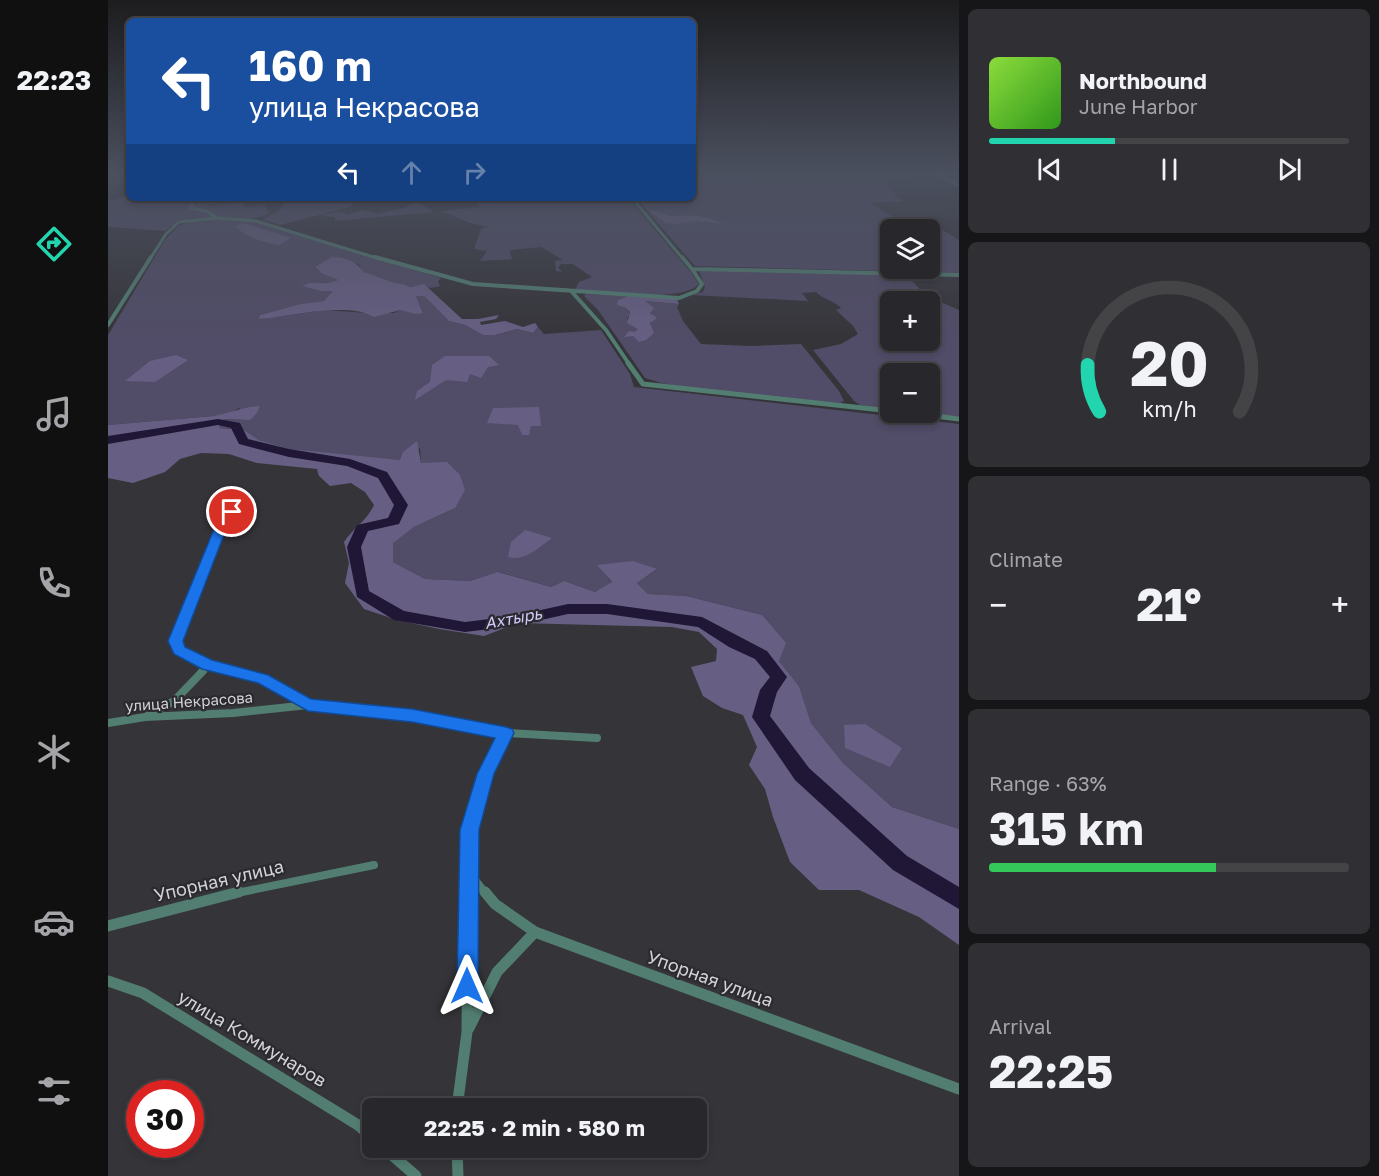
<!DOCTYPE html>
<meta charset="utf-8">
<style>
body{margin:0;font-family:"Golos Text",sans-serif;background:#302f33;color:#f1f3f6;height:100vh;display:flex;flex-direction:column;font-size:22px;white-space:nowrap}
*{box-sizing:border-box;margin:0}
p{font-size:20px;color:#a5a5a9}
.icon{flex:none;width:33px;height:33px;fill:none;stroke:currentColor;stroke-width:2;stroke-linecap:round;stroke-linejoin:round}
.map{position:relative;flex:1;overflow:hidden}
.details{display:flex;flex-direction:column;gap:9px;padding:9px;background:#161518;width:420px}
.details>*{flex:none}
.top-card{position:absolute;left:18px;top:18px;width:570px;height:183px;border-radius:9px;box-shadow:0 3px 9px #0003,0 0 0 2px #444447;background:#1a4fa0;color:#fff;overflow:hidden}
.fabs{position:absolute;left:772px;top:219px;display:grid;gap:12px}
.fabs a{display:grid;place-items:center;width:60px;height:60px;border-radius:9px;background:#28272b;box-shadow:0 3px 9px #0003,0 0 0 2px #444447;font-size:30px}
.speed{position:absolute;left:18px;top:1080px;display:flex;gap:12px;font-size:30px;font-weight:700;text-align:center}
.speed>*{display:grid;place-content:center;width:78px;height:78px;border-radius:50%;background:#28272b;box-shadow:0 3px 9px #0003,0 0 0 2px #444447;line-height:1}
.speed .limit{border:9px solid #d22;background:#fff;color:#111}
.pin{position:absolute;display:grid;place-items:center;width:51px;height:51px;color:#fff;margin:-26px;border:3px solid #fff;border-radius:50%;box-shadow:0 2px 6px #0007}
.me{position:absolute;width:66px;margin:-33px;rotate:0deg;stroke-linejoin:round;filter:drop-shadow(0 0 4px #0008)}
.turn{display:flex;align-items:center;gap:21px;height:126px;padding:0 24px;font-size:27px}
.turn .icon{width:78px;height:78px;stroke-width:2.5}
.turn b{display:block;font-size:42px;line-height:51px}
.lanes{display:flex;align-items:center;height:57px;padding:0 24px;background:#0003;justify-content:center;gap:30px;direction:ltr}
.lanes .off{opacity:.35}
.big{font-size:45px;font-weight:700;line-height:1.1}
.details .card{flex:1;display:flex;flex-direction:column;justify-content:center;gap:9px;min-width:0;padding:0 21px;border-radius:9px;background:#302f33}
.details .dial{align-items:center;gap:0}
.dial svg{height:156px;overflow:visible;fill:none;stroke:#444447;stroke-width:7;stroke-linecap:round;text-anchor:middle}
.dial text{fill:#f1f3f6;stroke:none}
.song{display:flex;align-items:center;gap:18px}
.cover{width:72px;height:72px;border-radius:9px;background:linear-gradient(135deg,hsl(90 70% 55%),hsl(110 70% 35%))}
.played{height:6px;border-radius:3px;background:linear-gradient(90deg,#22d5af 35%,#444447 35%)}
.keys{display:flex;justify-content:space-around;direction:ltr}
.heat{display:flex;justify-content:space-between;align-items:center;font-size:33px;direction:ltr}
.charge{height:9px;border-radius:4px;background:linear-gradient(90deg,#34c759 63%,#444447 0)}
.trip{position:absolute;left:254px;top:1098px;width:345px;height:60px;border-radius:9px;background:#28272b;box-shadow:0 3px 9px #0003,0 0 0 2px #444447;font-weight:700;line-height:60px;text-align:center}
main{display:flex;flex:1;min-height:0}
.menu{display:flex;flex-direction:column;width:108px;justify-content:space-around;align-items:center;background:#101011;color:#a5a5a9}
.menu .icon{width:42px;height:42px}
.menu .current{color:#22d5af}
.menu b{font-size:27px;color:#f1f3f6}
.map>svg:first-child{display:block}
.green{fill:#514c67;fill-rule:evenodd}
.forest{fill:#675f83}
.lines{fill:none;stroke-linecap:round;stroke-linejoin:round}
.river{fill:#1f1735;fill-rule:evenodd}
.minor-far5{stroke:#527e71;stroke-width:3}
.minor-far4{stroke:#527e71;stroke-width:4}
.minor-far3{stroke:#527e71;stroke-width:5}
.minor-far2{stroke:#527e71;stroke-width:7}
.minor-far1{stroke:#527e71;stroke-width:8}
.minor{stroke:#527e71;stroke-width:11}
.route{fill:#1a73e8;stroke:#114b97;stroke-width:1.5}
.labels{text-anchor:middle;stroke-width:4.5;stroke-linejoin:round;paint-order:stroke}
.street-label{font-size:15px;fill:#d3d2d6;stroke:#2b2a2f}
.water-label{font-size:16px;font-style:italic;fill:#d3c9fb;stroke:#2b2a2f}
.near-street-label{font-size:18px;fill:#d3d2d6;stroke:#2b2a2f}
</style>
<main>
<nav class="menu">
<b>22:23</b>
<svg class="icon current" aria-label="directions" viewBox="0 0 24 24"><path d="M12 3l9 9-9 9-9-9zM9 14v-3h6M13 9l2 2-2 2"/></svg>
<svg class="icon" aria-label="music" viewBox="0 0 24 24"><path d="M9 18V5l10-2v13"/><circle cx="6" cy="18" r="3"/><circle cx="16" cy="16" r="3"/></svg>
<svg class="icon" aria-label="phone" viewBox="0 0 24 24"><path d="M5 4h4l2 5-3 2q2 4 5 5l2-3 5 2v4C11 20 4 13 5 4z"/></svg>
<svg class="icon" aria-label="climate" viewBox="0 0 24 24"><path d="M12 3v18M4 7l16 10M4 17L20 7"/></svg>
<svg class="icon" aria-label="car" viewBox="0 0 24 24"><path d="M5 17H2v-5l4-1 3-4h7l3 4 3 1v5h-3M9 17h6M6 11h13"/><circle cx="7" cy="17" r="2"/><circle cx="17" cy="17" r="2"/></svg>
<svg class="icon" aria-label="filters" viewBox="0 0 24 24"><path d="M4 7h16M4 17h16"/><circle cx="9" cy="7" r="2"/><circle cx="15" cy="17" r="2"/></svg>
</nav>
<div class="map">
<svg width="851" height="1176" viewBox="0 0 851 1176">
<rect width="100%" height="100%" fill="#353439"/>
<path class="green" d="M 585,175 L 828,175 L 829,176 L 779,178 L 780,184 L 778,185 L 789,195 L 786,196 L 795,201 L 762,203 L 799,225 L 824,224 L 851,240 L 851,273 L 587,266 L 528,198 L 585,198 ZM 783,230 L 822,230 L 822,268 L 783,268 Z
M 21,196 L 21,198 L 82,198 L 81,204 L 110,203 L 97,206 L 136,202 L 137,207 L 153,206 L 143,204 L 157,205 L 161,213 C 129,230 91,204 57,231 L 0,227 L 0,201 Z
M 178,198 L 244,198 L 245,204 L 242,207 L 172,225 L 155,220 L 174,208 Z
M 294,198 L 306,198 L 325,212 L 227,221 L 227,217 L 212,216 L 232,211 L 239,215 L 254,210 L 269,214 L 296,208 L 308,201 Z
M 366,198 L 520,198 L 582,271 L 591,284 C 572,304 496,291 467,290 L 471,282 L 484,277 L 465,264 L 453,264 L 450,267 L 454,272 L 448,271 L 447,261 L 455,260 L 433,247 L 402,250 L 404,259 L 372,261 L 379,251 L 366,249 L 373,229 L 380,227 L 362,223 L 333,211 L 372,207 L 363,199 Z
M 109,218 L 146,221 L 333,278 L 330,281 L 332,286 C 318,291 314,283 302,287 C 294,282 286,284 279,280 C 270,277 265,274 256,272 L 250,264 L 225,257 L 207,268 L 213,273 L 231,280 C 218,285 206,279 195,286 L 212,291 L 226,291 L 216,301 L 192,304 L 152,315 L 152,319 L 218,310 L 259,313 L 286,313 L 292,310 L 307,314 L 315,312 L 308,296 L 316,296 L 341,321 L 357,325 L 375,335 L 387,335 L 409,329 L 425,333 L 430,327 L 436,334 L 493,330 L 522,374 L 526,387 L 851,424 L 851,829 L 784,807 L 735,763 L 703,723 L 691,686 L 671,661 L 654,615 L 578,596 L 540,594 L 529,583 L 548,570 L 490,565 L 504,583 L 487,592 L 456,581 L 443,587 L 391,572 L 362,581 L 317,579 L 285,562 L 285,542 L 306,527 L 347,508 L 313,463 L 312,448 L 292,460 L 262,458 L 182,449 L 151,440 L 136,430 L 111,428 L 116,419 L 142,420 L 131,408 L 123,413 L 106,416 L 0,425 L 0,335 L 57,240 L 70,226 L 79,222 Z
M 594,270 L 799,275 L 817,295 L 851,310 L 851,417 L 808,413 L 822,412 L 822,374 L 783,374 L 783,410 L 752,405 L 746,401 L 705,350 L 733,344 L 750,334 L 745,326 L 728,310 L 733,308 C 725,300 716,300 708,292 L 694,293 L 700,301 L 584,295 L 595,292 L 597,287 L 591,271 ZM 783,302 L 822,302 L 822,340 L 783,340 Z
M 478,294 L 521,296 L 516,307 L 522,313 L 519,319 L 531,329 L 525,336 L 545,333 L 542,323 L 545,317 L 536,301 L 571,304 L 569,307 L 575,321 L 593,344 L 644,346 L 693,344 L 731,391 L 736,401 L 732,403 L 597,390 L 553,383 L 537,378 L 490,310 L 476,296 Z"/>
<path class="forest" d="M 541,210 C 549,211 557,216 564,216 C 588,216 593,214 616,224 L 589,221 L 570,224 L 557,223 C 552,217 546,216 541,210 Z
M 136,223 L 183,238 L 171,245 C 158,243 136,237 128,226 Z
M 224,257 C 237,257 248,261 256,272 C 265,274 270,277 279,280 C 286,284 294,282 302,287 L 316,284 L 354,319 L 370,319 L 391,315 L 388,319 L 372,322 L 373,325 L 397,321 L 415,327 L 427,323 L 430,327 L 425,333 L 409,329 L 387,335 L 375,335 L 357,325 L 341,321 L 316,296 L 308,296 L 315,313 L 307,314 L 292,310 L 266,317 C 239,301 181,317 151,319 L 152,315 L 192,304 L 216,301 L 225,291 L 212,291 L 194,286 C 206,279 216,286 230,280 L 213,273 L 207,267 Z
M 521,296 L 569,299 L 571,304 L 537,301 L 546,308 L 542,313 L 549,318 L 542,323 L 546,333 L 538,340 L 531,342 L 525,336 L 516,337 L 521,331 L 527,332 L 530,329 L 519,323 L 522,312 L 516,307 L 509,305 L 510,300 Z
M 68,355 L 80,360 L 47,382 L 17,381 L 42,361 Z
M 337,356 L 381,356 L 391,365 L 380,367 L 373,378 L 362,374 L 359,382 L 338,380 L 307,400 L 309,391 L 322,382 L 324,365 Z
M 152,406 L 148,414 L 142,420 L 116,419 L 111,428 L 136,430 L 151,440 L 182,449 L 292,460 L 295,452 L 309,441 L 313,463 L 339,462 L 352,475 L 357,490 L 347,508 L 306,527 L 285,543 L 285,562 L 317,579 L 362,581 L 390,572 L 443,587 L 456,581 L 487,592 L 504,582 L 489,565 L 525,561 L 549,569 L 529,583 L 540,594 L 578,596 L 654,615 L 678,643 L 671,661 L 691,686 L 703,723 L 735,763 L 784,807 L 851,829 L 851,945 L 811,917 L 751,890 L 711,890 L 682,862 L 665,817 L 657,789 L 641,765 L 649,747 L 635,715 L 614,708 L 595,696 L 583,667 L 608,661 L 609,649 L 591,632 L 564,627 L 410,623 L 376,636 L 331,629 L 289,620 L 256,609 L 237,583 L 241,563 L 236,542 C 246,527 258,522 266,505 L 257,492 L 243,483 L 222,486 L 211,476 L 209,469 L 149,463 L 121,454 L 93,453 L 72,459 L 57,472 L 25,483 L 0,478 L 0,425 L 106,416 C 122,413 135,407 152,406 Z
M 431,407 L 433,426 L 423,426 L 421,435 L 414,435 L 410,425 L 379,423 L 385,408 Z
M 417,530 L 444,538 C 431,547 417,562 400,557 L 403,542 Z
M 757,724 L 794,748 L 782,767 L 737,748 L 736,725 Z"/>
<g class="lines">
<path class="river" d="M 110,419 L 132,423 L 140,439 L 181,449 L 242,459 L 279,472 L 300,505 L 291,524 L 260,531 L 253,547 L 261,591 L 296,611 L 357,622 L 406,616 L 460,604 L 499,604 L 594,617 L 659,651 L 679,677 L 669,692 L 662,716 L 701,768 L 799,856 L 851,887 L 851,909 L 785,870 L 687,780 L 644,717 L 652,690 L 662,677 L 647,659 L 621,647 L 590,627 L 499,614 L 460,614 L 406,626 L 357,632 L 286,620 L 249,597 L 239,547 L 249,525 L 280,518 L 286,505 L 270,478 L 239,466 L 181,457 L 131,444 L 123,428 L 110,425 L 0,444 L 0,436 Z"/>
<path class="minor-far5" d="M 830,175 L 851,186
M 87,198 L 82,208 L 98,211 L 109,218
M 524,198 L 575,259
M 42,259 L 58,234 L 71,222 L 109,218 L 148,221 L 272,259"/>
<path class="minor-far4" d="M 267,257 L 365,284 L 571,298 L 589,291 L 594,284 L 584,269
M 574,257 L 584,269 L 851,275
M 464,292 L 498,330 L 521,364
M 0,325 L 43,257"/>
<path class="minor-far3" d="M 520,363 L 535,384 L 783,411
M 795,412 L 851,419"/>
<path class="minor-far2" d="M 124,512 L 115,522 L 67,641 C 82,662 105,667 129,672
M 93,672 L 100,665"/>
<path class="minor-far1" d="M 122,671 L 160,681 L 199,704
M 39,716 L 66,701 L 95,671
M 0,723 L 37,717 L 125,713 L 200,705 L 304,715 L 398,733 L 489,738
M 360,871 L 378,894
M 124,894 L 266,865
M 360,894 L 361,830 L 377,774 L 398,733"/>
<path class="minor" d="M 377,892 L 387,904 L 427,932 L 851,1089
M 0,926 L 131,892
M 0,981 L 35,993 L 250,1125 L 264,1137
M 361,1028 L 389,972 L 427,932
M 349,1108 L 359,1032 L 360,892
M 276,1148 L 308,1176
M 349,1148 L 350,1176"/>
</g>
<linearGradient id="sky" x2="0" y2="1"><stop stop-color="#1d1d1f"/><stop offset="0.51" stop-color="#4b505f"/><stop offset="1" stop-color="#4b505f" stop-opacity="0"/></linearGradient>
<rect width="851" height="340" fill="url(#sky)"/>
<path class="route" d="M 124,508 L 130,512 L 121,522 L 75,641 L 77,647 L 104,660 L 160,675 L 203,699 L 304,709 L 398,727 L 404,729 L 406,733 L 386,774 L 371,830 L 370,986 L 367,993 L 359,996 L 352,993 L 349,986 L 352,830 L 369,774 L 387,738 L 304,722 L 200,711 L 150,683 L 94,669 L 66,654 L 60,641 L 109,522 L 119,509 Z"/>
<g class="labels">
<g class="street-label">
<text transform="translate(81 702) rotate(-4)" y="5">улица Некрасова</text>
</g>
<g class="water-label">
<text transform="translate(405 618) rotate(-10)" y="6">Ахтырь</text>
</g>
<g class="near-street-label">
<text transform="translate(111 881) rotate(-13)" y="6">Упорная улица</text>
<text transform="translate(602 979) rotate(20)" y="6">Упорная улица</text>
<text transform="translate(144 1039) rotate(31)" y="6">улица Коммунаров</text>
</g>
</g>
</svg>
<div class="fabs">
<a><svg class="icon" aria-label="layers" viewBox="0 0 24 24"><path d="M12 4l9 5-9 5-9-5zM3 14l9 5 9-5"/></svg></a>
<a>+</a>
<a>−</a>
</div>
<div class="speed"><div class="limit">30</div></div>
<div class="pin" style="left:124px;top:512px;background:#d93025"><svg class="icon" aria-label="arrive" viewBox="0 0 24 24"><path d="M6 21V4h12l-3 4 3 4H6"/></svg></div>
<svg class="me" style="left:359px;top:986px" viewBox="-20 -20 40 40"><path d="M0-17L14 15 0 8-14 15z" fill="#1a73e8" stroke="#fff" stroke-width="4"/></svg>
<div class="trip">22:25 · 2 min · 580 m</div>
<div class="top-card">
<div class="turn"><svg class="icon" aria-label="left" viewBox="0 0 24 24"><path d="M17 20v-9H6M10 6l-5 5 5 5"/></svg><div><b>160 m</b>улица Некрасова</div></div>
<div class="lanes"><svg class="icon" aria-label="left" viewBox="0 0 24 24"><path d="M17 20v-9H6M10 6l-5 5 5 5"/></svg><svg class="icon off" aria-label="ahead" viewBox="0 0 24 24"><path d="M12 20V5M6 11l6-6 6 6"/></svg><svg class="icon off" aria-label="right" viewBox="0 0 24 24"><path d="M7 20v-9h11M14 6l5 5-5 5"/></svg></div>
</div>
</div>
<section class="details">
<div class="card">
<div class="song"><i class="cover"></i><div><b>Northbound</b><p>June Harbor</p></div></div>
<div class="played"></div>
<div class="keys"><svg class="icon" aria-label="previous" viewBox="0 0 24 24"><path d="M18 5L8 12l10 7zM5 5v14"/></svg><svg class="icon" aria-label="pause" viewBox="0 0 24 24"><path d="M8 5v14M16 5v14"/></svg><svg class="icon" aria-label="next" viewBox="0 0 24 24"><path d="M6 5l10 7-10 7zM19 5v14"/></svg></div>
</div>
<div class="card dial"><svg viewBox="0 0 100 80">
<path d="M14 69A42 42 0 1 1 86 69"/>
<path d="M14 69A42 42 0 0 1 8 45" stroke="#22d5af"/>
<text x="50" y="56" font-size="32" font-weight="700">20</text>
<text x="50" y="72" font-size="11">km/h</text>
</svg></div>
<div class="card"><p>Climate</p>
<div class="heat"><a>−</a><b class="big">21°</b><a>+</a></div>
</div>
<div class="card"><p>Range · 63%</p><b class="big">315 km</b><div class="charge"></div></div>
<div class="card"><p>Arrival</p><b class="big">22:25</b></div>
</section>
</main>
